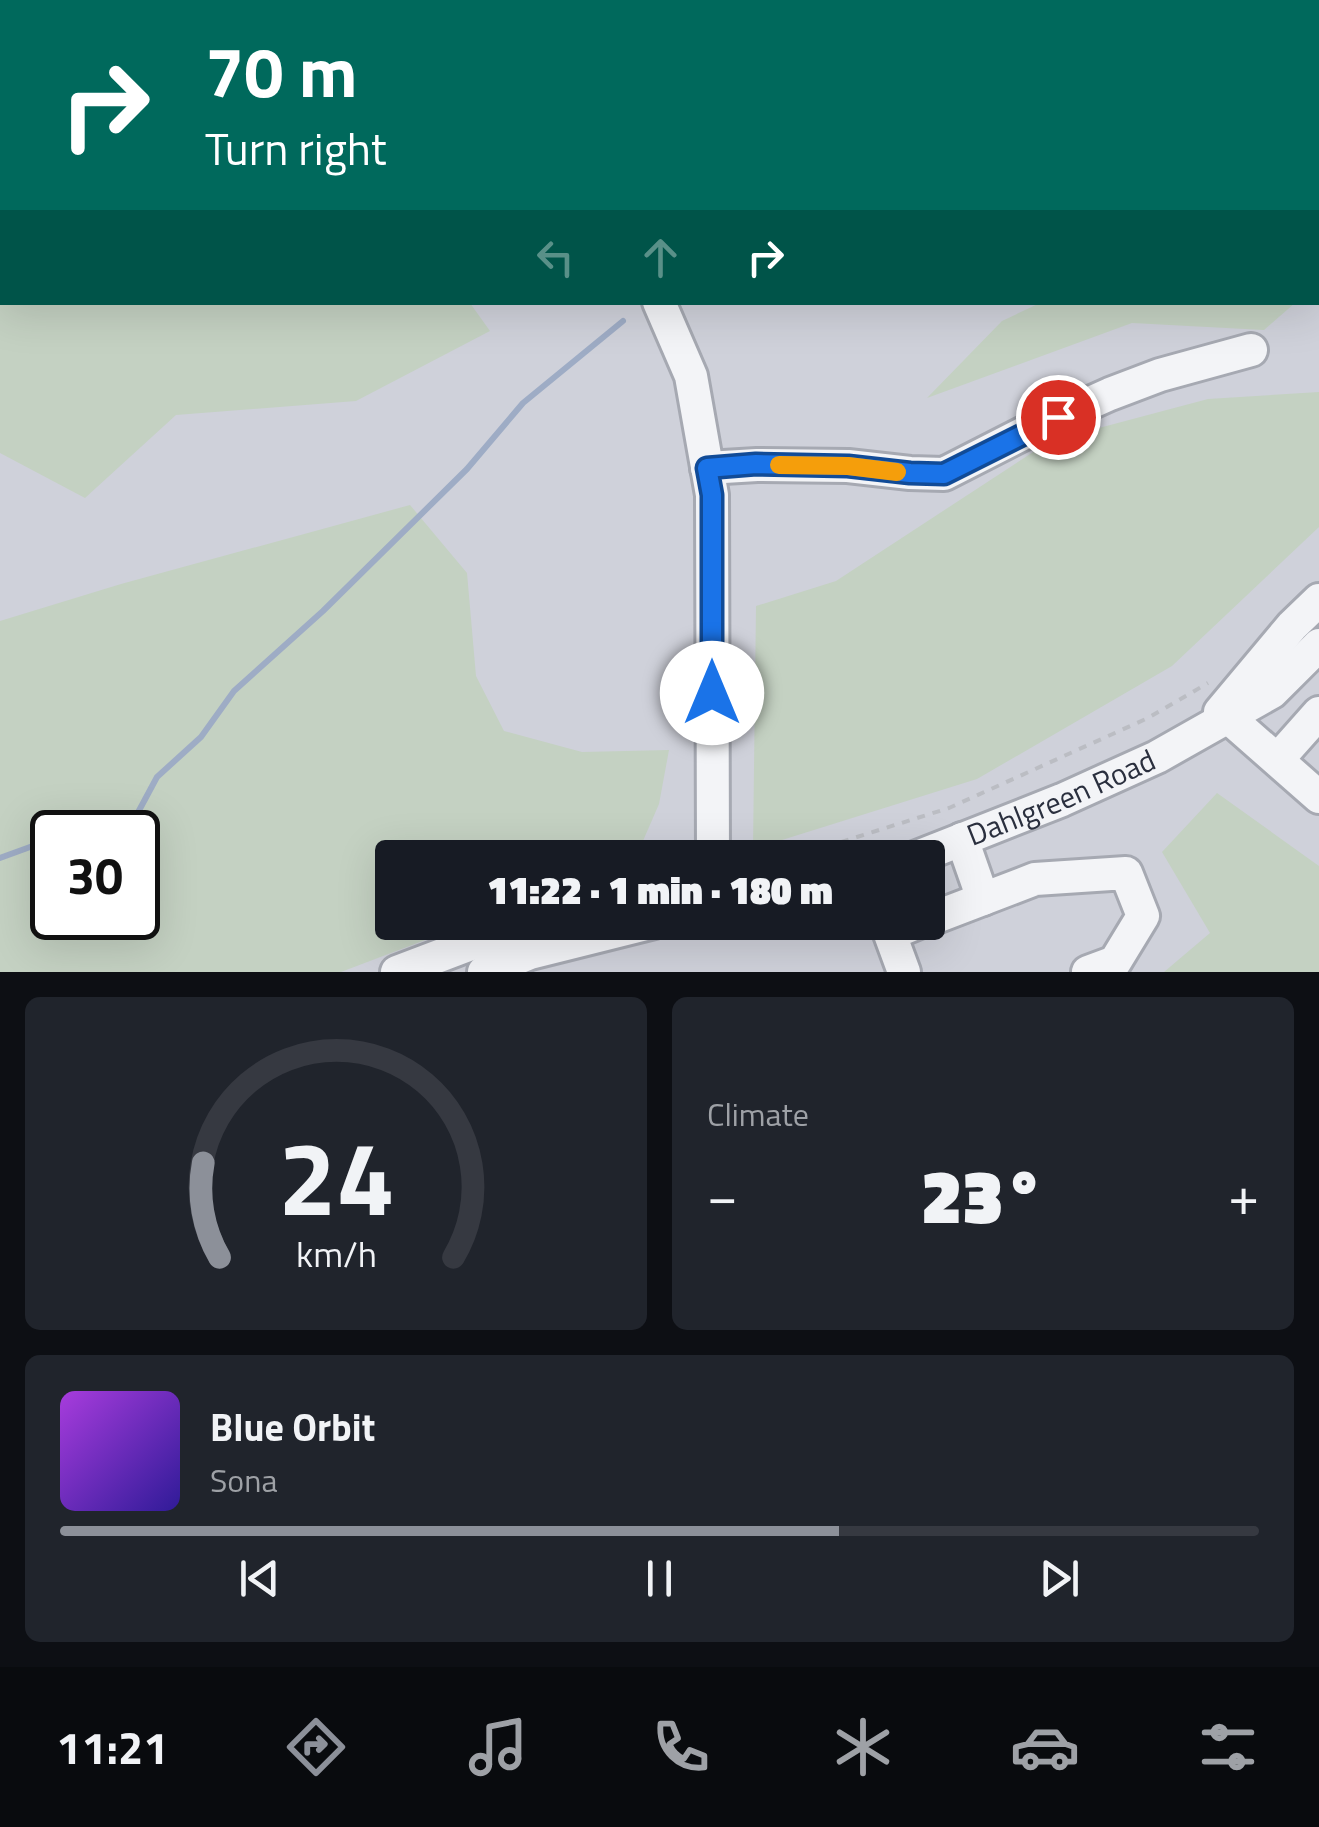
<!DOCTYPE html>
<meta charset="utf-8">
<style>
body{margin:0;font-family:"Titillium Web",sans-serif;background:#20242c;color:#f1f3f6;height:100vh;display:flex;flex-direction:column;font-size:38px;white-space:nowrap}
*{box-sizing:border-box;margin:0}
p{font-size:32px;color:#9ea1a6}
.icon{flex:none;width:55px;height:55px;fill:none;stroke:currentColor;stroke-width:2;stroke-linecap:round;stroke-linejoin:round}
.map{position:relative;height:972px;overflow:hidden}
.sheet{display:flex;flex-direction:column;gap:25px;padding:25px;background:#0d0f14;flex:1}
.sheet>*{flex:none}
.top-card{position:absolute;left:0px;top:0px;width:1320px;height:305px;box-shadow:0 10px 40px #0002;background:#00695c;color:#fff;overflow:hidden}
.speed{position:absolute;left:30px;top:810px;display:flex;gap:20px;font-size:50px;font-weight:700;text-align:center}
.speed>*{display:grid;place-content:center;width:130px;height:130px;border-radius:50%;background:#171b24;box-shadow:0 10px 40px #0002;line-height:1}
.speed .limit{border:5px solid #111;border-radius:15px;background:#fff;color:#111}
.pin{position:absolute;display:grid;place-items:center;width:85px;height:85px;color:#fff;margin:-42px;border:5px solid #fff;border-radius:50%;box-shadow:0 2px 10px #0007}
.me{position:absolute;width:110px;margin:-55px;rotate:0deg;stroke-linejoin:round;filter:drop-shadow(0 0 8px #0008)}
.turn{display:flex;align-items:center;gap:35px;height:210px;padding:0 40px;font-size:45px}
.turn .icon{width:130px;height:130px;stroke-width:2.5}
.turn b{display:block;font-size:70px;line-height:85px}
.lanes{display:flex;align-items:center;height:95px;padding:0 40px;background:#0003;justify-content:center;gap:50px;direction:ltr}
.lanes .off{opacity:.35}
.big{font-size:75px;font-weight:800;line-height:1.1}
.sheet .card{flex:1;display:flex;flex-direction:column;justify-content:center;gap:15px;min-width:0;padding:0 35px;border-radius:15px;background:#20242c}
.sheet .dial{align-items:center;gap:0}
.dial svg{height:260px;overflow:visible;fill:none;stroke:#363941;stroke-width:7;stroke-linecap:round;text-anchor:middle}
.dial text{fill:#f1f3f6;stroke:none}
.song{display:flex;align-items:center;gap:30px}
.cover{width:120px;height:120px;border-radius:15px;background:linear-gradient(135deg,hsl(280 70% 55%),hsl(250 70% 35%))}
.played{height:10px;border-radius:5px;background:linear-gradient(90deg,#8c9099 65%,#363941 65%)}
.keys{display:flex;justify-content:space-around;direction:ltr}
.heat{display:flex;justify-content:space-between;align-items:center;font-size:55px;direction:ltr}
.sheet .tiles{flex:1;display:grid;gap:25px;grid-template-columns:1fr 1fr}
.card:last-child{grid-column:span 2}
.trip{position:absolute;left:375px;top:840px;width:570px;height:100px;border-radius:10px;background:#171b24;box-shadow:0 10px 40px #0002;font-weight:800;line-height:100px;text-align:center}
.tab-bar{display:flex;height:160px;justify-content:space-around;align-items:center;background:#090b0e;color:#9ea1a6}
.tab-bar .icon{width:70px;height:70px}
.tab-bar .selected{color:#8c9099}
.tab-bar b{font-size:45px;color:#f1f3f6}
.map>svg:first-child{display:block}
.built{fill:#cfd1da;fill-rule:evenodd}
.green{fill:#c4d1c2;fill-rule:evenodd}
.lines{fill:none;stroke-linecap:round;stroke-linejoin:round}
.stream{stroke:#9eacc5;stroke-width:6}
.minor-casing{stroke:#a6a9b2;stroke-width:38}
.path{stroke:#bbbdc3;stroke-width:4;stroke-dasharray:8 8;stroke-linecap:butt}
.minor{stroke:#f3f4f7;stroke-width:32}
.route-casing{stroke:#114b97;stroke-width:25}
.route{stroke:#1a73e8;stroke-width:18}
.slow{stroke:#f59e0b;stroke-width:18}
.labels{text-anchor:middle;stroke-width:9;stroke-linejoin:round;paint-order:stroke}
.street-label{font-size:30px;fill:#2a2f3e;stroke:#f0f1f6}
</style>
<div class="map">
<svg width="1319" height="972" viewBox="0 0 1319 972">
<rect width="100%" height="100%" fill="#e0e2e8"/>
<path class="built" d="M 0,0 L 1319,0 L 1319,972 L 0,972 ZM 2,2 L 1318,2 L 1318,302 L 2,302 ZM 52,832 L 138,832 L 138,918 L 52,918 ZM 392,858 L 928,858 L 928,922 L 392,922 Z"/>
<path class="green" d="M 0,0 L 756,0 L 751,2 L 2,2 L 2,302 L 470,303 L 490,331 L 356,401 L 176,415 L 85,498 L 0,453 Z
M 1041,0 L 1319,0 L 1319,82 L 1318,83 L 1318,2 L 1042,2 Z
M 1040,303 L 1040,302 L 1295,303 L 1264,330 L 1132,323 L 927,398 L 1002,321 Z
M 1319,392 L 1319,527 L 1172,666 L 977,779 L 753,849 L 756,606 L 836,581 L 1050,441 L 1208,399 Z
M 410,505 L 467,573 L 476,676 L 504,731 L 582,752 L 669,750 L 659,804 L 636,857 L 392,858 L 392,922 L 470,923 L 341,972 L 0,972 L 0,621 L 121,584 ZM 52,832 L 138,832 L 138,918 L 52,918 Z
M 1217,793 L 1319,866 L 1319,972 L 1164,972 L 1210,933 L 1162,852 Z"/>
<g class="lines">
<path class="stream" d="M 154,0 L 167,2
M 396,0 L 400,2
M 0,2 L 8,0
M 185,2 L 189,0
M 636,2 L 649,0
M 1227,2 L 1230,0
M 77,832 L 135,818 L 157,777 L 201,737 L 234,691 L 323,611 L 467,469 L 523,403 L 623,321
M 0,858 L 52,839"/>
<defs>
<g id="minor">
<path d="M 659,302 L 691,376 L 712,495 L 713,858"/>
<path d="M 707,468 L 757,465 L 848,466 L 910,473 L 944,474 L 1032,429 L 1110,394 L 1160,375 L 1251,350"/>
<path d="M 1220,712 L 1292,626 L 1319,600"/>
<path d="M 1228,717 L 1319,797"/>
<path d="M 1278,759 L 1319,713"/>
<path d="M 962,839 L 983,899"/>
<path id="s1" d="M 915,858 L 1062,800 L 1157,757 L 1272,692 L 1319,645"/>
<path d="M 928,920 L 1035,879 L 1126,873 L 1143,916 L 1115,962 L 1088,972"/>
<path d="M 397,972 L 529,922"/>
<path d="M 484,972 L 530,953 L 654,922"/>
<path d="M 904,972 L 890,934 L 919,922"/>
</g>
</defs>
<use href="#minor" class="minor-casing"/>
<path class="path" d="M 779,858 L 822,848 L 949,808 L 1148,718 L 1208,683"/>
<use href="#minor" class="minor"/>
</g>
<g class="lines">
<defs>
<path id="route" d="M 712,693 L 712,495 L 707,468 L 756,464 L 848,466 L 910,473 L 944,474 L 1058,417"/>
</defs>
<use href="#route" class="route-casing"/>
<use href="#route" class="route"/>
<path class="slow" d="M 779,465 L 848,466 L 897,472"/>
</g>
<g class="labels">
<g class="street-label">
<text dy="10" stroke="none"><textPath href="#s1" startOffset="158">Dahlgreen Road</textPath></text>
</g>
</g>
</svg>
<div class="speed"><div class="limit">30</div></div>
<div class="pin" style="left:1058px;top:417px;background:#d93025"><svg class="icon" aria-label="arrive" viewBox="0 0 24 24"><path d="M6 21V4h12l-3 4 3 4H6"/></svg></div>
<svg class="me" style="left:712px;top:693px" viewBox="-20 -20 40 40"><circle r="19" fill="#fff"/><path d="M0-13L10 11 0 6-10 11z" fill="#1a73e8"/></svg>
<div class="trip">11:22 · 1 min · 180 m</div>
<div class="top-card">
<div class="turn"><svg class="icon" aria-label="right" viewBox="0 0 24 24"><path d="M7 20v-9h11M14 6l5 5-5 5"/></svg><div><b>70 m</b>Turn right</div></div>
<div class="lanes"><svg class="icon off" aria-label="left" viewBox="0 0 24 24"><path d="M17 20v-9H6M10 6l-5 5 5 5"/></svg><svg class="icon off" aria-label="ahead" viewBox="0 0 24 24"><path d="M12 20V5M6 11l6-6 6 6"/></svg><svg class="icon" aria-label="right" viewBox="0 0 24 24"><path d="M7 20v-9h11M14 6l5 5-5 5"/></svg></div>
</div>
</div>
<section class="sheet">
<div class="tiles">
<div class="card dial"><svg viewBox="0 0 100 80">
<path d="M14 69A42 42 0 1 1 86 69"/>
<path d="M14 69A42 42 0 0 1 9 40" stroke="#8c9099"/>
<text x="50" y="56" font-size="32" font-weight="700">24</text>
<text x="50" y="72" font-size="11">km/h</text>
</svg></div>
<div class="card"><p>Climate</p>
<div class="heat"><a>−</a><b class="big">23°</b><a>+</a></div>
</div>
<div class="card">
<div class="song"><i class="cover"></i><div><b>Blue Orbit</b><p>Sona</p></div></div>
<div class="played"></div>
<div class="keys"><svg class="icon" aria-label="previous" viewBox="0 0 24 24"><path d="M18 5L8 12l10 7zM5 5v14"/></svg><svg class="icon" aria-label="pause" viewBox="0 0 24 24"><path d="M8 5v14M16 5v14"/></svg><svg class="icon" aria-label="next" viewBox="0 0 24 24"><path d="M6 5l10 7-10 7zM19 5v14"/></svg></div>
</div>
</div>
</section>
<nav class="tab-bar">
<b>11:21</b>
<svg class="icon selected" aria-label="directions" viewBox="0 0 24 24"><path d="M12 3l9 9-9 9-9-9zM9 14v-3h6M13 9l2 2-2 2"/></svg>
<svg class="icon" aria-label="music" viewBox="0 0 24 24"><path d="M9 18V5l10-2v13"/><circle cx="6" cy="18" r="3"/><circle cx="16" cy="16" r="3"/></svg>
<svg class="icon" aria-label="phone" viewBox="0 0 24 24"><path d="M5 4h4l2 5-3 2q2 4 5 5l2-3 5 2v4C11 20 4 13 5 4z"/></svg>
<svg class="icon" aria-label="climate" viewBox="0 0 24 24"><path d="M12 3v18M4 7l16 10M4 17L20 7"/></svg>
<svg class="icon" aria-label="car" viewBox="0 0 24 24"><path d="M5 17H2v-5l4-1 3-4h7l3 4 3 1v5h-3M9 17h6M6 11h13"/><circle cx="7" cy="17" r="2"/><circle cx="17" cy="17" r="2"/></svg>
<svg class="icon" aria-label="filters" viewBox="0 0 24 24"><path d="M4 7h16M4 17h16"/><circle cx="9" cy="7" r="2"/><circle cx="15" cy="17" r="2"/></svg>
</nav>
